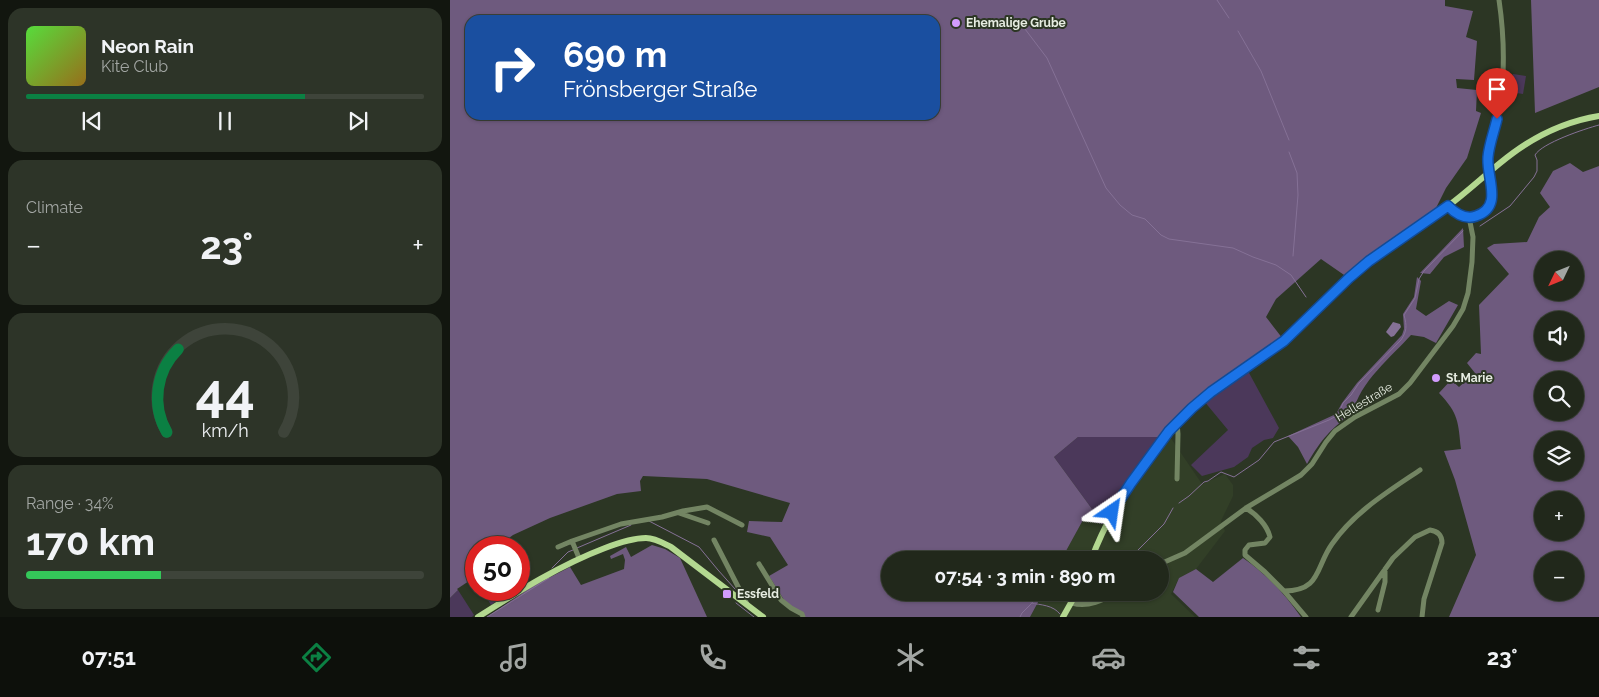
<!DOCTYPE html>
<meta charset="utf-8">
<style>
body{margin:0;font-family:Raleway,sans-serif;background:#2d3428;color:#f1f3f6;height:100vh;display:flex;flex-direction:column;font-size:19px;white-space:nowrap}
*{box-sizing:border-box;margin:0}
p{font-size:16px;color:#a2a6a3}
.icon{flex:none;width:28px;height:28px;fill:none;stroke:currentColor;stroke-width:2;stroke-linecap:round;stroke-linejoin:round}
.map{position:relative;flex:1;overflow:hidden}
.side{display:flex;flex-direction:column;gap:8px;padding:8px;background:#12160f;width:450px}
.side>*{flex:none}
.banner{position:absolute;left:15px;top:15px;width:475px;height:105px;border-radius:15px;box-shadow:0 1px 4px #0004,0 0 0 1px #3e443a;background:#1a4fa0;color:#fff;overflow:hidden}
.needle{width:32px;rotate:227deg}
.fabs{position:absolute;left:1084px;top:251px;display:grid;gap:10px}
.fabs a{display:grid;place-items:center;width:50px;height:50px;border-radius:50%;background:#21281b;box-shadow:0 1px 4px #0004,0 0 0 1px #3e443a;font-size:25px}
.speed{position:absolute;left:15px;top:536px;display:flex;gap:10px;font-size:25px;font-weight:700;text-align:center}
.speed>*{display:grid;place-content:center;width:65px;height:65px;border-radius:50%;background:#21281b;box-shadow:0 1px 4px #0004,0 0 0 1px #3e443a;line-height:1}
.speed .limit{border:8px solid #d22;background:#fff;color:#111}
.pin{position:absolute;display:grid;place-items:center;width:42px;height:42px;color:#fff;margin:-51px -21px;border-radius:50% 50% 50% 0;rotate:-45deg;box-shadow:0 0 5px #0007}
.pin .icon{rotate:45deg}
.me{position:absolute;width:55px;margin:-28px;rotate:32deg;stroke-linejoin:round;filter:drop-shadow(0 0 4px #0008)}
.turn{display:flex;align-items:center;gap:18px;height:105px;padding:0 15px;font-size:22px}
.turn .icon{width:65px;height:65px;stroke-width:2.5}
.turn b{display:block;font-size:35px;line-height:42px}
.big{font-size:38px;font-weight:700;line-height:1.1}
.side .widget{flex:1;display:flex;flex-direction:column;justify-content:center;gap:8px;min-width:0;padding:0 18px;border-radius:15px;background:#2d3428}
.side .dial{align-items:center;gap:0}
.dial svg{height:130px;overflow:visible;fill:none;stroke:#3e443a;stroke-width:7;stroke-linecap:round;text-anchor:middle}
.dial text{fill:#f1f3f6;stroke:none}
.song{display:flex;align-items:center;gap:15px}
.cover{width:60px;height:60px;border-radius:8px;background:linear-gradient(135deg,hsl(110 70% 55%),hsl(40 70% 35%))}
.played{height:5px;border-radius:2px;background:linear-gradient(90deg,#0b8043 70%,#3e443a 70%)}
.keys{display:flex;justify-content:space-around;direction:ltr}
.heat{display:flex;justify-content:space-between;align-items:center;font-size:28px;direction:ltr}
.charge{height:8px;border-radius:4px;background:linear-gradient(90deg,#34c759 34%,#3e443a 0)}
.trip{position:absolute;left:431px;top:551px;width:288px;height:50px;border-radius:25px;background:#21281b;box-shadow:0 1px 4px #0004,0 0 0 1px #3e443a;font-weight:700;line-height:50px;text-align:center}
.tab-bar{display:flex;height:80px;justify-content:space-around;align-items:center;background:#0d100b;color:#a2a6a3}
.tab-bar .icon{width:35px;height:35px}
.tab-bar .on{color:#0b8043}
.tab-bar b{font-size:22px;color:#f1f3f6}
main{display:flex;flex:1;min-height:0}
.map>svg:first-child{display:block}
.built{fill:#323f27}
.green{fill:#4b385a}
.forest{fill:#6e5a7e;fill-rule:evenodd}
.water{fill:#857196}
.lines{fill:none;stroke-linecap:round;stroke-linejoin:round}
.stream{stroke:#857196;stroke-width:1}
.minor{stroke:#738563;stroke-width:5}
.major{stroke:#b3d890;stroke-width:6}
.minor-bridge{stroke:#738563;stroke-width:5}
.route-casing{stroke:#114b97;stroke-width:12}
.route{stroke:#1a73e8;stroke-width:9}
.poi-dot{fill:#d29cfd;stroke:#2c3624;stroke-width:2}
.labels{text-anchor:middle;stroke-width:4;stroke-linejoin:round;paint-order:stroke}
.poi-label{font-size:12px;font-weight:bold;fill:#e7ede2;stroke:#2c3624;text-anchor:start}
.street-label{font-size:12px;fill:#e7ede2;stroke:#2c3624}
</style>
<main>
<section class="side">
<div class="widget">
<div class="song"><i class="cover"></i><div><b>Neon Rain</b><p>Kite Club</p></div></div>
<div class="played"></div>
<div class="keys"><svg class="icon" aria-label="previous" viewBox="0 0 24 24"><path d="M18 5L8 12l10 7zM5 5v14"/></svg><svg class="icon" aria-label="pause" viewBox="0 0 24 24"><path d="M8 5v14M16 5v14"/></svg><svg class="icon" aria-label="next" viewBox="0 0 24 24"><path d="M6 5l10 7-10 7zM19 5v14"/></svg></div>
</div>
<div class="widget"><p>Climate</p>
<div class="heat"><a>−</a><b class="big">23°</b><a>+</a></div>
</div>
<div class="widget dial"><svg viewBox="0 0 100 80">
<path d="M14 69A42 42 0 1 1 86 69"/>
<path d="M14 69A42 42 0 0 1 21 18" stroke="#0b8043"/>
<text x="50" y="56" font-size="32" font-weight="700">44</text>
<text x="50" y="72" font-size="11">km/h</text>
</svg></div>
<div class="widget"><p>Range · 34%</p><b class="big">170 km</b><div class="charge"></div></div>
</section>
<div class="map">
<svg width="1149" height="617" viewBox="0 0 1149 617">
<rect width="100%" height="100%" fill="#2c3624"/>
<path class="built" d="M 718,434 L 752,484 L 775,474 L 783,485 L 783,496 L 771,521 L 775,531 L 746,569 L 729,578 L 721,594 L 745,617 L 580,617 L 594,593 L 710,592 L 710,560 L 611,560 L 633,520 L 656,524 L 667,506 Z"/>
<path class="green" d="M 1063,74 L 1076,76 L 1073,94 L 1060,92 Z
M 798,371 L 829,428 L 823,438 L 814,440 L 802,448 L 798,457 L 784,467 L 752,476 L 741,465 L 778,430 L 754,401 Z
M 628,437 L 711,437 L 665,502 L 653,524 L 604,457 Z
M 8,590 L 24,615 L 22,617 L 0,617 L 0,598 Z
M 32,590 L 50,590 L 54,596 L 41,605 Z"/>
<path class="forest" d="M 0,0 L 995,0 L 995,6 L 1023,11 L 1016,37 L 1027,41 L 1024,80 L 1006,79 L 1007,88 L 1027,90 L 1026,111 L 1031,113 L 1017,158 L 996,188 L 984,212 L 897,277 L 871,259 L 826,299 L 816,317 L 833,339 L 748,400 L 711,437 L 628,437 L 604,457 L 653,524 L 633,520 L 611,560 L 440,560 L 440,592 L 593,593 L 580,617 L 353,617 L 336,603 L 319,576 L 338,565 L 320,537 L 297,532 L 299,521 L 332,522 L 340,503 L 257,479 L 193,476 L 190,481 L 191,491 L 167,494 L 100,518 L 63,535 L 47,547 L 26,548 L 26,569 L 24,569 L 22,566 L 18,569 L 20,573 L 15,576 L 19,581 L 7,589 L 8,590 L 0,598 ZM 20,20 L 485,20 L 485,115 L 20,115 Z
M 1081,0 L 1149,0 L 1149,87 L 1085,113 Z
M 1120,163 L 1133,172 L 1149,166 L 1149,617 L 999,617 L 1026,555 L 1005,480 L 994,451 L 1011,449 C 1008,422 1009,414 989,393 L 1001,380 L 1009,387 L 1025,373 L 1017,363 L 1026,353 L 1031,354 L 1029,305 L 1059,274 L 1037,248 L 1044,244 L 1077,242 L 1089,217 L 1100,207 L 1090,193 L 1103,171 ZM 1092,260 L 1125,260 L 1125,292 L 1092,292 ZM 1092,320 L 1125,320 L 1125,352 L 1092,352 ZM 1092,380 L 1125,380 L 1125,412 L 1092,412 ZM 1092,440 L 1125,440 L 1125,472 L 1092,472 ZM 1092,500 L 1125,500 L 1125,532 L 1092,532 ZM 1092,560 L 1125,560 L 1125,592 L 1092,592 Z
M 1013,228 L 1014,247 L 994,257 L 980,274 L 970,273 Z
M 967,277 L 971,281 L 966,309 L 976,316 L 999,301 L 1008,305 L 986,343 L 974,337 L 961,335 C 943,355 908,384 904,411 C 880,430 872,438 857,464 L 848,447 L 838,436 L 886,414 L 892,403 L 907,383 L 952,335 L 954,329 L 953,314 L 964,297 Z
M 202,545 L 215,549 L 230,558 L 257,617 L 37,617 L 83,586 L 120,567 L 131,585 L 174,569 L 175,560 L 173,554 L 161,559 L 160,556 L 176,547 L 181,557 Z
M 793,558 C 816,574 835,594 851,617 L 749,617 L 723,592 L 729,578 L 746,569 L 763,582 Z"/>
<path class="water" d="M 943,322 L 950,324 L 951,327 L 944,336 L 941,337 L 936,332 Z"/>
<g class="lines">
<path class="stream" d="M 767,0 L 779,18
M 561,16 L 575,29 L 597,58 L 656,188 L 670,205 L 682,215 L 695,219 L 711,235 L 719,239 L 783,248 L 803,257 L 826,265 L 841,275 L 856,297
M 788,31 L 811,71 L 839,140
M 839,152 L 847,173 L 848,195 L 843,256
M 1030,226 L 1060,206 L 1084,177 L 1087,171 L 1087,160 L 1085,155 C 1092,143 1134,129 1149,125
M 729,503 L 739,496 L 754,482 L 758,481 L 771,472 L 784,477 L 809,460 L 824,442 L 879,420 L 888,415 L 893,403 L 901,395 L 909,383 L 951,340 C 957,331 957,326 954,315 L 965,298 L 969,279 L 974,271 L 1013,231
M 199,521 L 249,547 L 268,570 L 285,589
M 127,548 L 181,525
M 678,560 L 714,524 L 723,508
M 102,568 L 118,552 L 123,550
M 286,603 L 304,617
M 581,603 C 591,605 603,605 610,614
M 37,617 L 99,578
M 570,617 L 572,613 L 593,592"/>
<path class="minor" d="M 1038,155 C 1042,139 1048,122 1050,106 C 1055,71 1054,34 1049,0
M 998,206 C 1018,227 1043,216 1042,187
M 727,423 L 728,434 L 727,479
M 796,508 C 806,514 817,525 820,537 L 815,543 L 799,545 L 795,550 L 795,555 L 815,572 L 834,591 C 871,591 865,568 882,544 C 904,512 939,491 970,470
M 229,513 L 258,523
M 264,540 L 297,604
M 108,547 L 122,541
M 129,558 L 122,541 L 171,524 L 212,517 L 233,511 L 257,507 L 292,525
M 309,564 L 331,600 L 341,608 L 352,614 L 353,617
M 710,564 L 735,553 L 796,508 L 851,475 L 862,464 L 876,442 L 885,431 L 905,417 L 949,394 L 960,383 L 1003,326 L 1013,309 L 1018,293 L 1022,262 L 1023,237 L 1019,217
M 834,591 L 856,617
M 622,603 C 638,608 653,600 668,592
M 928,610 L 935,582 L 935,569
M 901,617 L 943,558 L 965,537 L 980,530 C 987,531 992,535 992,543 L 974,599 L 972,617"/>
<path class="major" d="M 641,560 C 659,512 686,471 719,431 C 751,393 797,372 835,340 C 864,316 889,287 918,262 C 943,241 972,225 998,206 C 1021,189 1041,169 1063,153 C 1089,134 1118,121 1149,116
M 28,617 C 69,591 110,565 155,548 C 168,543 182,538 196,538 C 205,538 213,543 221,547 L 313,617
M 613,617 L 627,592"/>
<path class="minor-bridge" d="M 1038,155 L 1038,170 L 1042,187"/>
</g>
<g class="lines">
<defs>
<path id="route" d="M 662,512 L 681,483 L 719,431 L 742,408 L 761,392 L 834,341 L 899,278 L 919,261 L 998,206 C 1006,214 1015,220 1026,216 C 1054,207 1036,177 1038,157 C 1039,145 1044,132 1047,119"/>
</defs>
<use href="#route" class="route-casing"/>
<use href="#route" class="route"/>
</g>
<g class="poi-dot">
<circle cx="506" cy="23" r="5"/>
<circle cx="986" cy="378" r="5"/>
<rect x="272" y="589" width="10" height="10" rx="2.5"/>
</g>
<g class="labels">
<g class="poi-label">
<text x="516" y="27">Ehemalige Grube</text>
<text x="996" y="382">St.Marie</text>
<text x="287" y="598">Essfeld</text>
</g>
<g class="street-label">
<text transform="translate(914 402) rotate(-31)" y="4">Hellestraße</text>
</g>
</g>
</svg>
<div class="fabs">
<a><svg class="needle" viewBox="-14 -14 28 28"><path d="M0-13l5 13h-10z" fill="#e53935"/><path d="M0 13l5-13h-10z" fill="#a2a6a3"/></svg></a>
<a><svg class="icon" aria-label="sound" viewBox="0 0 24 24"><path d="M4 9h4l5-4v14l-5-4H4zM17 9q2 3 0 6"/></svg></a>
<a><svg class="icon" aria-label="search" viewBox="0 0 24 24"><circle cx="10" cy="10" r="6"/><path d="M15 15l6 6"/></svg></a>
<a><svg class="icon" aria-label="layers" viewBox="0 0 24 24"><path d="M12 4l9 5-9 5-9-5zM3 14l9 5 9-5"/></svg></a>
<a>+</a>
<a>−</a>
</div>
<div class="speed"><div class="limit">50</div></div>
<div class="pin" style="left:1047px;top:119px;background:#d93025"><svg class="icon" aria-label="arrive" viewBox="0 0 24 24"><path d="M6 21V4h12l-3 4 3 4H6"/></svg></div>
<svg class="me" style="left:662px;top:512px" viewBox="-20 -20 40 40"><path d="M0-17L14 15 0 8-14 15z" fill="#1a73e8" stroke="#fff" stroke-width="4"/></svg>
<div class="trip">07:54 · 3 min · 890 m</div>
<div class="banner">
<div class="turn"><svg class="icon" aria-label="right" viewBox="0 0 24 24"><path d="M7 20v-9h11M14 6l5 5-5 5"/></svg><div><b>690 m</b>Frönsberger Straße</div></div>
</div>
</div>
</main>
<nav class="tab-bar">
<b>07:51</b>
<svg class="icon on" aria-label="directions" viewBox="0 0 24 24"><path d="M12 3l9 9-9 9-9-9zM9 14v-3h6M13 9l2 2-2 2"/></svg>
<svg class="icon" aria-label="music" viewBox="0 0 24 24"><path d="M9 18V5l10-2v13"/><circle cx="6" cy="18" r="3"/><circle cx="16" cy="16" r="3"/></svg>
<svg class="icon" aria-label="phone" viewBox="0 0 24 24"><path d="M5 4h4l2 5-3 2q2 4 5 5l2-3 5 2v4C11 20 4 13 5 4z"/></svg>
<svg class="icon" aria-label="climate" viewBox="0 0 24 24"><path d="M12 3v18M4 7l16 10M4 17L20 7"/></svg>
<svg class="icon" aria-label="car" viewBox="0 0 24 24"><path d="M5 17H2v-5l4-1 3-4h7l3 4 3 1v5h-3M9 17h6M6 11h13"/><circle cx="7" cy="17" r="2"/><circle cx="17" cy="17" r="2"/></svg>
<svg class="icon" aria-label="filters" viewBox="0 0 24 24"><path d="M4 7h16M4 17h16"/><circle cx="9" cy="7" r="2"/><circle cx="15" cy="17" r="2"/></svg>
<b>23°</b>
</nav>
